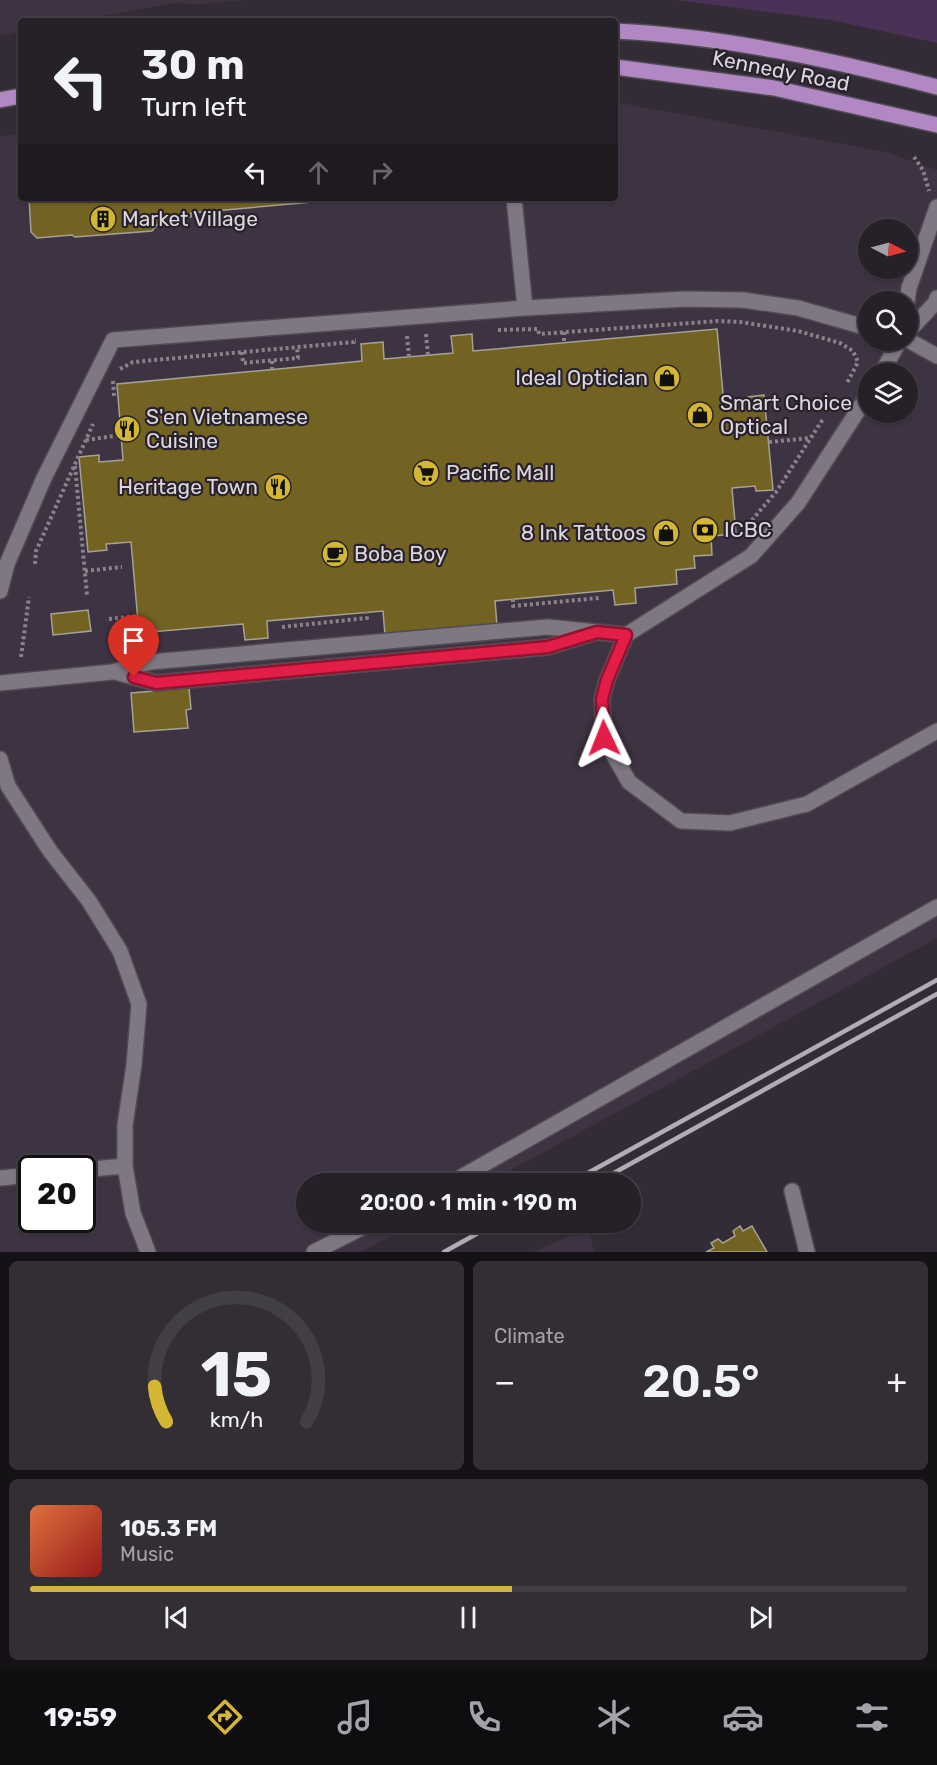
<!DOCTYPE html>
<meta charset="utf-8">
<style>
body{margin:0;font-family:Rubik,sans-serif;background:#322e34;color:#f1f3f6;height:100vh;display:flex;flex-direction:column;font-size:22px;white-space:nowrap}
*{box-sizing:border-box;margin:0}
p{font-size:20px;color:#a4a3a8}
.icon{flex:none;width:33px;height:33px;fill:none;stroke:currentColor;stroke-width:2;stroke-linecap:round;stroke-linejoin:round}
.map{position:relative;height:1252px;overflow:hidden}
.side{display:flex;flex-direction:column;gap:9px;padding:9px;background:#151216;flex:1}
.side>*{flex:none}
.banner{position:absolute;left:18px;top:18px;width:600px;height:183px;border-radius:6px;box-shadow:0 2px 4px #0004,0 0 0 2px #423e45;background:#262128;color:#f1f3f6;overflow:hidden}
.needle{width:39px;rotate:96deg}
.controls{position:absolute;left:858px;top:219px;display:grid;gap:12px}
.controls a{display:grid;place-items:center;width:60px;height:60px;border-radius:50%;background:#262128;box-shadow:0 2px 4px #0004,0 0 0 2px #423e45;font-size:30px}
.speed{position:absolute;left:18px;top:1155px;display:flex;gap:12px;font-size:30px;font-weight:700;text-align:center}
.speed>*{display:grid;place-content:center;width:78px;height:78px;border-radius:50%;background:#262128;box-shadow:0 2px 4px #0004,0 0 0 2px #423e45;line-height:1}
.speed .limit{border:3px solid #111;border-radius:9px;background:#fff;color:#111}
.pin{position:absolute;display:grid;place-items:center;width:51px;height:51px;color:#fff;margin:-62px -26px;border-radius:50% 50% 50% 0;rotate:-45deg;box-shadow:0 0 6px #0007}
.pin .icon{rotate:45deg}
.me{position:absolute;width:66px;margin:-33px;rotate:358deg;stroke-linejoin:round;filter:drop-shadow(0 0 4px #0008)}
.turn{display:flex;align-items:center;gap:21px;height:126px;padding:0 24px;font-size:27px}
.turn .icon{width:78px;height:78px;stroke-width:2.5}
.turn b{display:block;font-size:42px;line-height:51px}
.lanes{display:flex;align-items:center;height:57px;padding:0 24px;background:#0003;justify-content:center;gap:30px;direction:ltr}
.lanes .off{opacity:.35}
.big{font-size:45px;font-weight:600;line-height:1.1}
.side .card{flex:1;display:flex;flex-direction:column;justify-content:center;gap:9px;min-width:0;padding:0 21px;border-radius:9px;background:#322e34}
.side .dial{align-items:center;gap:0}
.dial svg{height:156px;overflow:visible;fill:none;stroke:#423e45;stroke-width:7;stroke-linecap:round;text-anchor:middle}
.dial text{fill:#f1f3f6;stroke:none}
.song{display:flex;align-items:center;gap:18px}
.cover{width:72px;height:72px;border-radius:9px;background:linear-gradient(135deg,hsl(20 70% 55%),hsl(0 70% 35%))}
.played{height:6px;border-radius:3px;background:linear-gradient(90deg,#d4b635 55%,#423e45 55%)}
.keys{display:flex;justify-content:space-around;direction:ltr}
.heat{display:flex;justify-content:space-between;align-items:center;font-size:33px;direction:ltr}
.side .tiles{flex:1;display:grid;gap:9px;grid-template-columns:1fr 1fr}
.card:last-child{grid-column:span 2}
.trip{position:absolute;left:296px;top:1173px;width:345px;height:60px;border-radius:30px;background:#262128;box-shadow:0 2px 4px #0004,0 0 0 2px #423e45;font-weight:600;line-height:60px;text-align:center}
.tab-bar{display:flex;height:96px;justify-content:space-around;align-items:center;background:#0f0d10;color:#a4a3a8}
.tab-bar .icon{width:42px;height:42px}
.tab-bar .active{color:#d4b635}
.tab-bar b{font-size:27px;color:#f1f3f6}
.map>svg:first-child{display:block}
.built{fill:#3e3342;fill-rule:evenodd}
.green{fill:#4a3156}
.building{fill:#736323;stroke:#a5a295;stroke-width:1.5}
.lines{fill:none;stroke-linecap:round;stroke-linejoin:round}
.minor-casing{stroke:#504b53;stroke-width:18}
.major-casing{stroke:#504b53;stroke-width:18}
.path{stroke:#88838a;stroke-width:4;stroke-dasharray:3 3;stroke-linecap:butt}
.minor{stroke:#7f7782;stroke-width:15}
.major{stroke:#b188c3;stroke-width:15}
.rail{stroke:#b2adb4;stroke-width:4.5}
.route-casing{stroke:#92132f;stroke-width:15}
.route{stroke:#e11d48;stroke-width:10}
.labels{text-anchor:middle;stroke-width:4.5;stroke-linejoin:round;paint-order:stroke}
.street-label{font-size:21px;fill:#dbd7dd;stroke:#29222c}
.poi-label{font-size:21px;fill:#dbd7dd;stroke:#29222c;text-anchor:start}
</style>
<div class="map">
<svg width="937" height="1252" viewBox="0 0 937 1252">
<rect width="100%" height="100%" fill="#332c36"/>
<path class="built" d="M 0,0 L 245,0 L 198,4 L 174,3 L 77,21 L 21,21 L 21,31 L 0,35 Z
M 615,102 L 886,152 L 937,170 L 937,938 L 487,1183 L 306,1184 L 306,1222 L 415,1223 L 361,1252 L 0,1252 L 0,137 L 21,133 L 21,198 L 615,198 ZM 868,230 L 908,230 L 908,268 L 868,268 ZM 868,302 L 908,302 L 908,340 L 868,340 ZM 868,374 L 908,374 L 908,412 L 868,412 ZM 32,1168 L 82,1168 L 82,1220 L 32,1220 Z
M 589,1228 L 594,1252 L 532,1252 Z"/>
<path class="green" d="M 675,0 L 937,0 L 937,43 L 831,20 Z"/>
<path class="building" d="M 29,198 L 358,198 L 191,213 L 191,217 L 161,220 L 152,231 L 75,237 L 72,235 L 37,238 L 31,232 Z
M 717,329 L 724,404 L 748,402 L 748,397 L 764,395 L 773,490 L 756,491 L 755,486 L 732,488 L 736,534 L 711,536 L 712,555 L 694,556 L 695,568 L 676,570 L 677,584 L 635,588 L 636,603 L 615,605 L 613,590 L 495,601 L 497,625 L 385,635 L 383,611 L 267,621 L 268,638 L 245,640 L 243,624 L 139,633 L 131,542 L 106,544 L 107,550 L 88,552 L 79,457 L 99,455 L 99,462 L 123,460 L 117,384 L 362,361 L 361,344 L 383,342 L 384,359 L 453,353 L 451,336 L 472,334 L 473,351 Z
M 88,610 L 91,631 L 53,635 L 51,614 Z
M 189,688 L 191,709 L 186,710 L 188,728 L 134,732 L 131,693 Z
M 740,1226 L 743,1231 L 752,1226 L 767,1252 L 706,1252 L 714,1248 L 711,1243 L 718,1239 L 723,1243 L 735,1236 L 733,1231 Z"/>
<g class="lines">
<defs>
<path id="minor" d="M 514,198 L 525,308
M 907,302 L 909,288 L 937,207
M 908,332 L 935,303 L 937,298
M 908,340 L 937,356
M 881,374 L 900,340
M 0,591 L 7,564 L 44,478 L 113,340 L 525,308 L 685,299 L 743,300 L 798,308 L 868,328
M 626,635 L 607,680 L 602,699 L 604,738 L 629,782 L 681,821 L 730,823 L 807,804 L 937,731
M 115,672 L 156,683 L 548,647 L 590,634
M 0,683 L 112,672 L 150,662 L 548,627 L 626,635 L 751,556 L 798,503 L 868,395
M 0,759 L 8,786 L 50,851 L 89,901 L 120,951 L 139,1004 L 134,1065 L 125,1125 L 125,1166 L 133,1213 L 148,1252
M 82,1170 L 125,1166
M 0,1178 L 32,1175
M 449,1184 L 937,907
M 792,1191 L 807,1252
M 314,1252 L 373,1222"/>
<path id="major" d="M 615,31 C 723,36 832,60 937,87
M 615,67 L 774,88 L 937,125
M 0,100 L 21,96"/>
</defs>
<use href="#minor" class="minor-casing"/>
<use href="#major" class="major-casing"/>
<path class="path" d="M 914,157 L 923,170 L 929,191
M 884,302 L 890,293
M 498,330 L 538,329 L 539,334 L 718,321 L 740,322 L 798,331 L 840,343 L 853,351 L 858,362 L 847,383
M 564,332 L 564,342
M 426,334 L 428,355
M 407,336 L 409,357
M 242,352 L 243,363 L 298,358 L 297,347
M 272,361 L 272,369
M 120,369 L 133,362 L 354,342 L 354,340 L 356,340
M 113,381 L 114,396
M 86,440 L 121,435
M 769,442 L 810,438
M 75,466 L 87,595
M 740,534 L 776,492 L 823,419
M 35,564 L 36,551 L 93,424
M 85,571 L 122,567
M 513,599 L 513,606 L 599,598
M 109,619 L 137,616
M 282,627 L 367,618 L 366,612
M 21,657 L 29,597"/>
<use href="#minor" class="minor"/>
<use href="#major" class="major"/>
<path class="rail" d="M 568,1184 L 937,980
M 594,1184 L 937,994
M 519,1225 L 523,1222
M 444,1252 L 498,1222"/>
</g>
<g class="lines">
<defs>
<path id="route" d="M 134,677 L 156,683 L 548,647 L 597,632 L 626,635 L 607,680 L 602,699 L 604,738"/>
</defs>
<use href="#route" class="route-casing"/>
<use href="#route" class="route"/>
</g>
<defs>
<symbol id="building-disc" viewBox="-11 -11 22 22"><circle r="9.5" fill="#d4b635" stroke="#29222c"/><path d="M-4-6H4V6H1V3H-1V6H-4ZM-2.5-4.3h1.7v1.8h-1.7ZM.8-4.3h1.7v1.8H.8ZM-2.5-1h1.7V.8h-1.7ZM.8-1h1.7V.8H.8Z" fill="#111"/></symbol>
<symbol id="shop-disc" viewBox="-11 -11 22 22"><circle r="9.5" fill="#d4b635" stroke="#29222c"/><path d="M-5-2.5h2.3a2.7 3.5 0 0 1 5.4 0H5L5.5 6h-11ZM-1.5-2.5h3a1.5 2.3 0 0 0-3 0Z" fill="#111"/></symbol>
<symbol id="restaurant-disc" viewBox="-11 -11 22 22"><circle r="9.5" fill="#d4b635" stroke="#29222c"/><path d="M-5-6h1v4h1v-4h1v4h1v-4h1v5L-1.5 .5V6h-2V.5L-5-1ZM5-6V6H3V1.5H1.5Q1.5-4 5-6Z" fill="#111"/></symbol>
<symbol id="supermarket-disc" viewBox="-11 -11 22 22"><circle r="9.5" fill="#d4b635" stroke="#29222c"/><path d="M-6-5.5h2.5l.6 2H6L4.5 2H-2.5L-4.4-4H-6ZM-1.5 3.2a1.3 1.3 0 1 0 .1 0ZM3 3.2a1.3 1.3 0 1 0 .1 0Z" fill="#111"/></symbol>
<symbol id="bank-disc" viewBox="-11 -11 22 22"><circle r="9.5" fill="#d4b635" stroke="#29222c"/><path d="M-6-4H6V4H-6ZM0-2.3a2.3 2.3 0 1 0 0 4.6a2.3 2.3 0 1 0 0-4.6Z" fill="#111"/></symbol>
<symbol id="cafe-disc" viewBox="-11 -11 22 22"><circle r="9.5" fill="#d4b635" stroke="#29222c"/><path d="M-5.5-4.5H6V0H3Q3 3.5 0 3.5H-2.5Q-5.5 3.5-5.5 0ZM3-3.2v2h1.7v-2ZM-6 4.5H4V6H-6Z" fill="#111"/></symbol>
</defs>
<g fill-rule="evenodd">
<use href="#building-disc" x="88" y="204" width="30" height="30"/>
<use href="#shop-disc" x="652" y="363" width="30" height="30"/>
<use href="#shop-disc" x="685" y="400" width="30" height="30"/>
<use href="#restaurant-disc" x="112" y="414" width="30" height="30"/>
<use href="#supermarket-disc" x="411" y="458" width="30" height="30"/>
<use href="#restaurant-disc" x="263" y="472" width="30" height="30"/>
<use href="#bank-disc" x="690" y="515" width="30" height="30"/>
<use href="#shop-disc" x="651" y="518" width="30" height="30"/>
<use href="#cafe-disc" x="320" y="539" width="30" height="30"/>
</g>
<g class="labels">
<g class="street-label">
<text transform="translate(781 71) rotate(11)" y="7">Kennedy Road</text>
</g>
<g class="poi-label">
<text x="122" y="226">Market Village</text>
<text x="648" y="385" text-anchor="end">Ideal Optician</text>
<text x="720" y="410">Smart Choice<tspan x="720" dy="24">Optical</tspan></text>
<text x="146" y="424">S'en Vietnamese<tspan x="146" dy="24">Cuisine</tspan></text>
<text x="446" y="480">Pacific Mall</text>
<text x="258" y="494" text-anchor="end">Heritage Town</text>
<text x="724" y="537">ICBC</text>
<text x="646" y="540" text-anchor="end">8 Ink Tattoos</text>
<text x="354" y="561">Boba Boy</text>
</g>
</g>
</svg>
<div class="controls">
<a><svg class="needle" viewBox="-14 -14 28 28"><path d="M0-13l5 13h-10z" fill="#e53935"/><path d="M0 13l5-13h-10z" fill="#a4a3a8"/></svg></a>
<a><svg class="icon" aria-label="search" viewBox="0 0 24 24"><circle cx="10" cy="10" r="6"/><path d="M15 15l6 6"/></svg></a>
<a><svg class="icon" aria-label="layers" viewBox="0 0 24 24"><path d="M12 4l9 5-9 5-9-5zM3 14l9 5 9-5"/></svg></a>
</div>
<div class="speed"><div class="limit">20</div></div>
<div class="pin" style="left:134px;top:677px;background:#d93025"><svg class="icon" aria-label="arrive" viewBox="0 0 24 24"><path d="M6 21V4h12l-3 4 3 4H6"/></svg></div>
<svg class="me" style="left:604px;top:738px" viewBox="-20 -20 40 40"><path d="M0-17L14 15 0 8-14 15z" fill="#e11d48" stroke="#fff" stroke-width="4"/></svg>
<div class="trip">20:00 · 1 min · 190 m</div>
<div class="banner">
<div class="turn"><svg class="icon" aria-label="left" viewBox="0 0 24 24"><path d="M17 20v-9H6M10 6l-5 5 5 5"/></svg><div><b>30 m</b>Turn left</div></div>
<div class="lanes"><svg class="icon" aria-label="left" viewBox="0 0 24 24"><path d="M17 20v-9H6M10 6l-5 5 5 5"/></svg><svg class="icon off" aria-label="ahead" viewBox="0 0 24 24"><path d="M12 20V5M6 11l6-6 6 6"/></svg><svg class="icon off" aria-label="right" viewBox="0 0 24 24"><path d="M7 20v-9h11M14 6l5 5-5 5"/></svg></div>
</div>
</div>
<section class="side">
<div class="tiles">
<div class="card dial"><svg viewBox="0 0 100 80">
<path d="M14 69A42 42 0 1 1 86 69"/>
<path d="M14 69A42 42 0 0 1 8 51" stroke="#d4b635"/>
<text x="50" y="56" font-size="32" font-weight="700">15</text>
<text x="50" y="72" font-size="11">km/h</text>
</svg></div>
<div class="card"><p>Climate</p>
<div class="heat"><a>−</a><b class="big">20.5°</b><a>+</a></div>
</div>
<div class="card">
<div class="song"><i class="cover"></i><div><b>105.3 FM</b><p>Music</p></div></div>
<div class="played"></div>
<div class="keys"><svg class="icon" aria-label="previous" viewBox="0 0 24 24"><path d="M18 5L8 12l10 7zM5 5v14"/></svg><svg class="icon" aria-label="pause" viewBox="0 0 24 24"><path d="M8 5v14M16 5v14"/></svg><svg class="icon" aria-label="next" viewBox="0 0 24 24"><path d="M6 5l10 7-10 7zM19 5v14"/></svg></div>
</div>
</div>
</section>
<nav class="tab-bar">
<b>19:59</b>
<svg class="icon active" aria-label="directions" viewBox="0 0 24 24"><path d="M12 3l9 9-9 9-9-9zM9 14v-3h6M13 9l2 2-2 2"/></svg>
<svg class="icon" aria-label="music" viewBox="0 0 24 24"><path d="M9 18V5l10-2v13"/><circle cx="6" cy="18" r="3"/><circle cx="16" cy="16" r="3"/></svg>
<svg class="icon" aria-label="phone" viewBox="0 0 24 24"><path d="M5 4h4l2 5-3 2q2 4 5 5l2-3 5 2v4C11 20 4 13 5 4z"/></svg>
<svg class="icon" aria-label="climate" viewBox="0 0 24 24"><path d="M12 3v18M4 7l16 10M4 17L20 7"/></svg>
<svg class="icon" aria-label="car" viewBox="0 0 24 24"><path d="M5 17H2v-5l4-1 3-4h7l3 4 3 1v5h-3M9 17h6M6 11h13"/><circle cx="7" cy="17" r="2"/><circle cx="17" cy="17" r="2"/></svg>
<svg class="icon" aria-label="filters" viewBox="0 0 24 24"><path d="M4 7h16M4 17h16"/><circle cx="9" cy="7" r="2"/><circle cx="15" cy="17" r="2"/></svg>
</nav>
